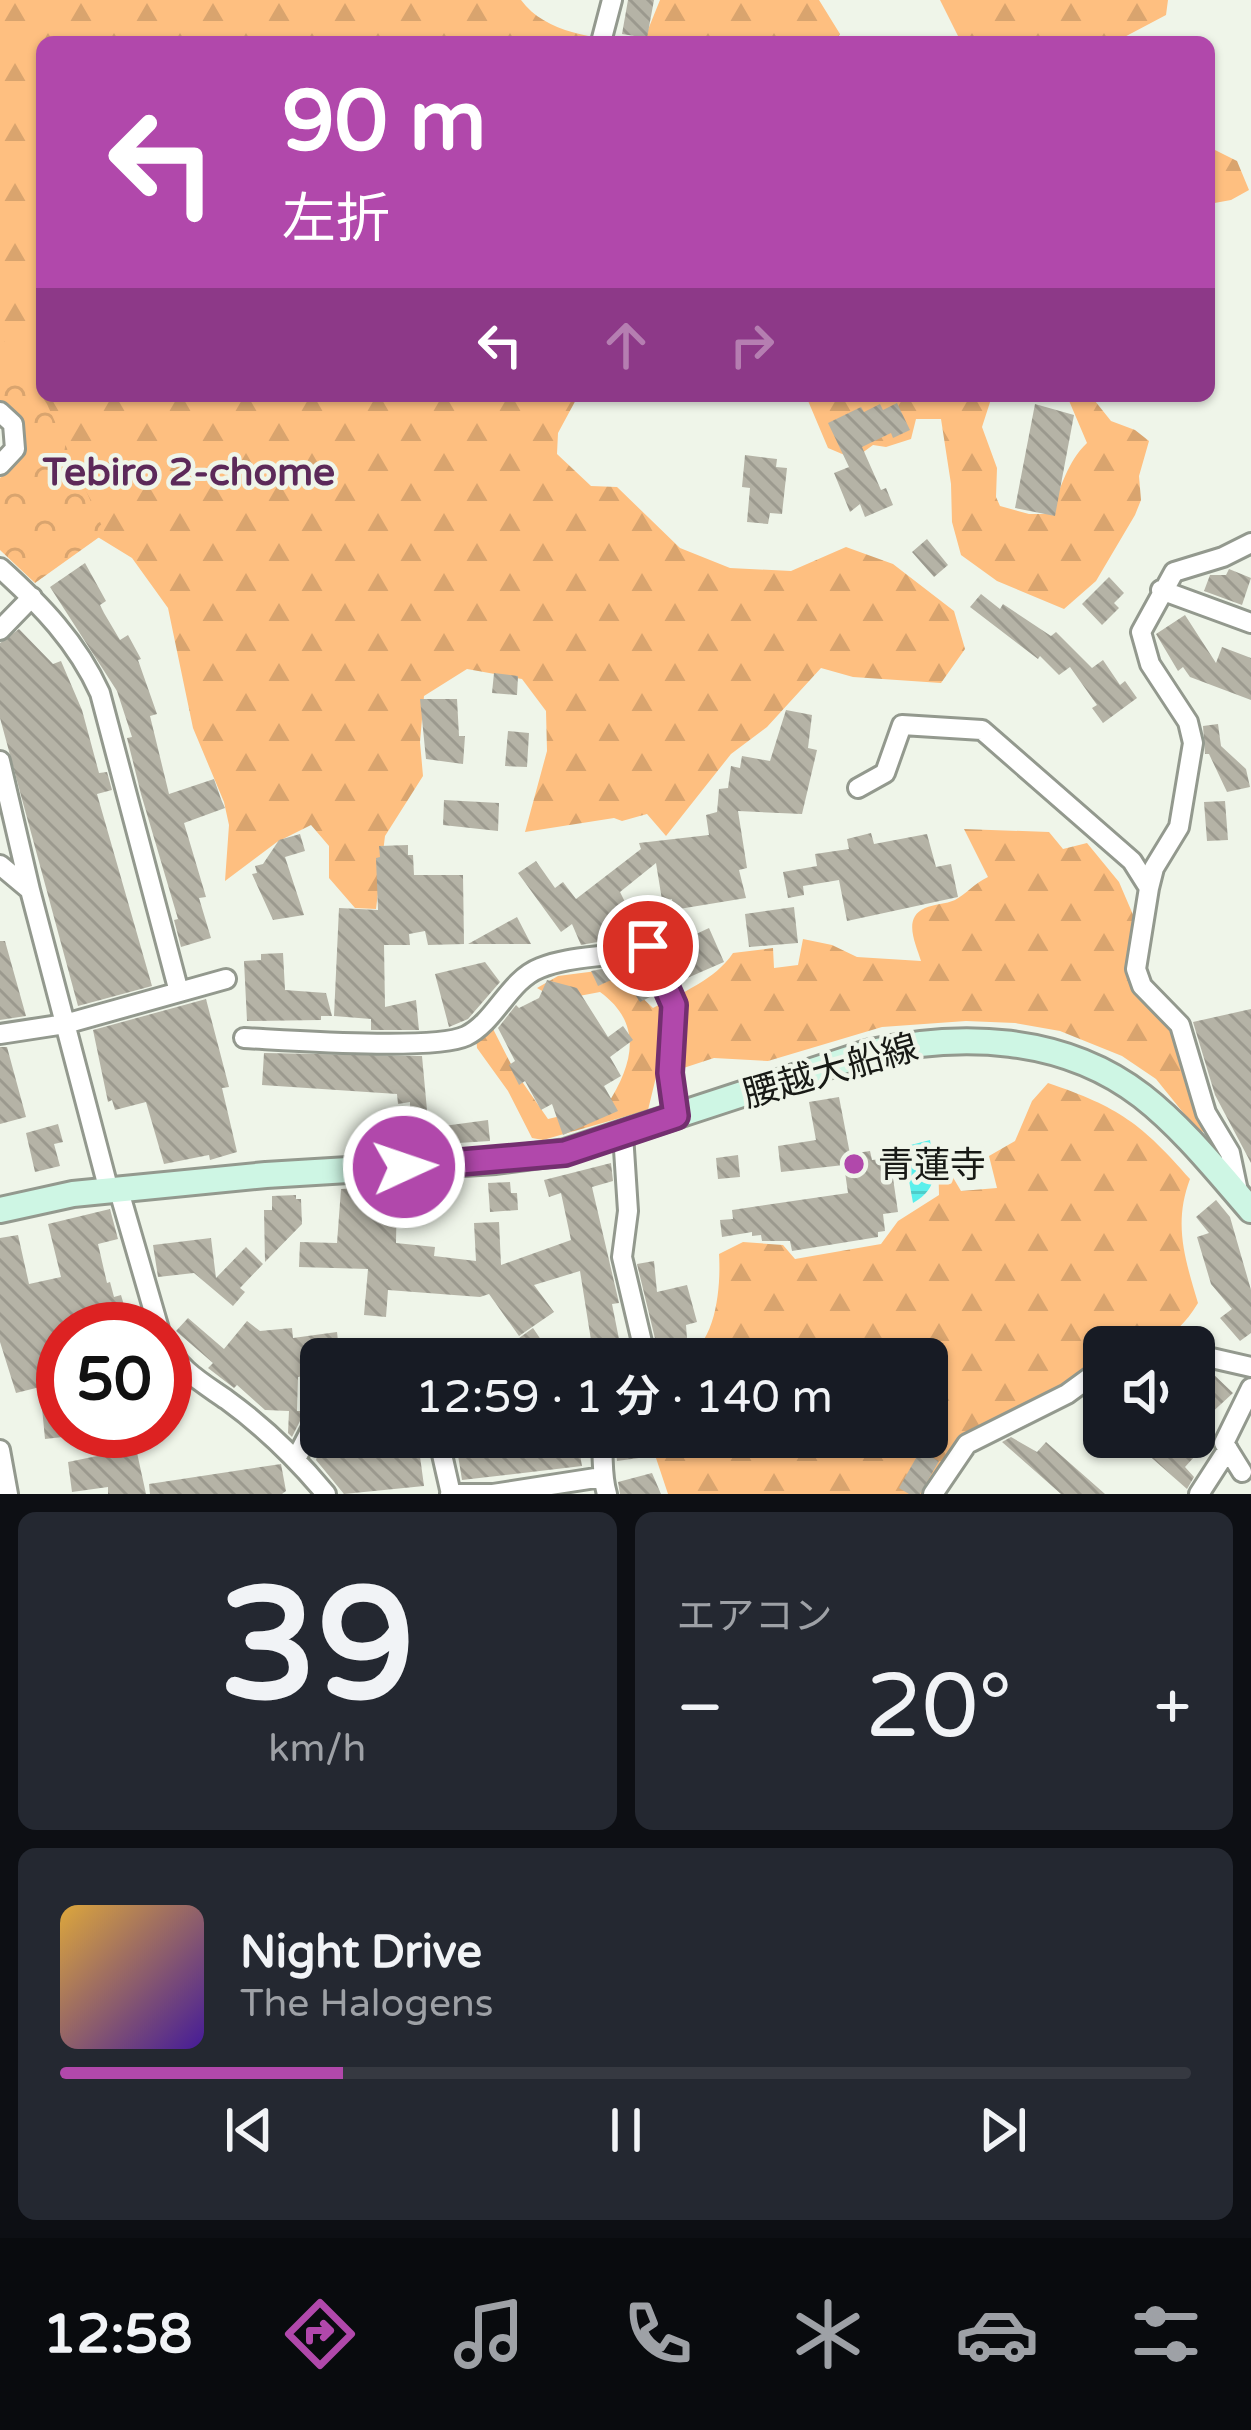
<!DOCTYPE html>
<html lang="ja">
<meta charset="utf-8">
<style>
body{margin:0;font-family:"Varela Round","Noto Sans JP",sans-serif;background:#242831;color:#f1f3f6;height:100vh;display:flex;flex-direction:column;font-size:45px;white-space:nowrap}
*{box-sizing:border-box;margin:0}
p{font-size:39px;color:#9ea1a6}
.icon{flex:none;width:66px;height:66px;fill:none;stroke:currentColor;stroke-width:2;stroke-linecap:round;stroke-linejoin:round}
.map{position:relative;height:1494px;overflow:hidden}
.sheet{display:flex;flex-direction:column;gap:18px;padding:18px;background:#0d0f14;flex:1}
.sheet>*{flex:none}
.banner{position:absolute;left:36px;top:36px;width:1179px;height:366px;border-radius:18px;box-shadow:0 3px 9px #0004;background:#b148ab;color:#fff;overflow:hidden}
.fabs{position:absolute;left:1083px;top:1326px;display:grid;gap:24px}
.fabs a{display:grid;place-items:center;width:132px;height:132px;border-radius:18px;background:#171b24;box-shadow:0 3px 9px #0004;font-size:60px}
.speed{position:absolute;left:36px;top:1302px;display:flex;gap:24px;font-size:60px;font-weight:700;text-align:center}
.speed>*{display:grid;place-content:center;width:156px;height:156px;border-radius:50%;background:#171b24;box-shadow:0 3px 9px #0004;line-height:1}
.speed .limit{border:18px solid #d22;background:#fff;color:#111}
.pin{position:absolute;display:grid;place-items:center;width:102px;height:102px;color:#fff;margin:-51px;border:6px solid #fff;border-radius:50%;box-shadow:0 3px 12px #0007}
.me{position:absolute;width:132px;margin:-66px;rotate:87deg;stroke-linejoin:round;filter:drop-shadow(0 0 9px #0008)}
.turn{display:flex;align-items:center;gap:42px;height:252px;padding:0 48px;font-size:54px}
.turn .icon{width:156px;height:156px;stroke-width:2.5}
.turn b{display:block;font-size:84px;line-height:102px}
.lanes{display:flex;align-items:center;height:114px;padding:0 48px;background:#0003;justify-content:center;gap:60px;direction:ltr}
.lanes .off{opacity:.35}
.big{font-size:90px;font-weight:600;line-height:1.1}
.sheet .card{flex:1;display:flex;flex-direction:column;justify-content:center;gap:18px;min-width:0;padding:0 42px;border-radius:18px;background:#242831}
.sheet .dial{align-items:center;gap:0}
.dial b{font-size:156px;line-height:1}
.song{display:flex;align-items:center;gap:36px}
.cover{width:144px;height:144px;border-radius:18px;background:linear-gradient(135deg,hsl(40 70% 55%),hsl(260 70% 35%))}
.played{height:12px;border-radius:6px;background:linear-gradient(90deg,#b148ab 25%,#363941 25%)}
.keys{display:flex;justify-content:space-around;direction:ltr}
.heat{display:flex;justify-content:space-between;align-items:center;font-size:66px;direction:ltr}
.sheet .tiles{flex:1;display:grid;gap:18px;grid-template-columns:1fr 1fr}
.card:last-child{grid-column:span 2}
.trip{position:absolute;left:300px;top:1338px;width:648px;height:120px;border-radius:18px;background:#171b24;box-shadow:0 3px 9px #0004;font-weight:600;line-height:120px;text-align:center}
.menu{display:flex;height:192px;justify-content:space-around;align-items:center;background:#090b0e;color:#9ea1a6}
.menu .icon{width:84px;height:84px}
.menu .selected{color:#b148ab}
.menu b{font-size:54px;color:#f1f3f6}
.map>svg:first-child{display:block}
.forest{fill:url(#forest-firs)}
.park{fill:url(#park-crowns)}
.water{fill:url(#water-rules)}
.building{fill:url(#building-back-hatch)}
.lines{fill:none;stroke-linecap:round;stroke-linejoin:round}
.minor-casing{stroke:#93998e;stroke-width:24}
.secondary-casing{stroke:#93998e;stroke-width:30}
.minor{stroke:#fff;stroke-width:18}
.secondary{stroke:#cef6e4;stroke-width:24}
.route-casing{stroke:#732f6f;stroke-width:30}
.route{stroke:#b148ab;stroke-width:21}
.poi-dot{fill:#b148ab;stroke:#eff5e9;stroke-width:4.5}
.labels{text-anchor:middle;stroke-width:9;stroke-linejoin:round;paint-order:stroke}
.street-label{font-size:36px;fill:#181a16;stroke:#eff5e9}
.poi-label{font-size:36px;fill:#181a16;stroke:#eff5e9;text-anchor:start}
.neighbourhood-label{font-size:39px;font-weight:bold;fill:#5c2959;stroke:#eff5e9}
</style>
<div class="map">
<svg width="1251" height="1494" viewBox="0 0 1251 1494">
<defs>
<pattern id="forest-firs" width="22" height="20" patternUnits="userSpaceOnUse" patternTransform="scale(3)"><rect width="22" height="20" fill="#febf80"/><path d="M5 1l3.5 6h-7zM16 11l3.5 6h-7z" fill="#d9a46e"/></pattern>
<pattern id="park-crowns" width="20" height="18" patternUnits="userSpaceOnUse" patternTransform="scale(3)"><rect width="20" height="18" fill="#febf80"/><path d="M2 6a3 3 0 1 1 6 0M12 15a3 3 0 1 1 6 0" fill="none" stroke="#d9a46e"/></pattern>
<pattern id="water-rules" width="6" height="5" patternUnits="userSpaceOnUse" patternTransform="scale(3)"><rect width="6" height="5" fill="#5aefeb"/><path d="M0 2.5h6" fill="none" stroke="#4eccc9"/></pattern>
<pattern id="building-back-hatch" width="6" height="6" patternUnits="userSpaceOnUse" patternTransform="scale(3)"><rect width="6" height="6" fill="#b5b3a6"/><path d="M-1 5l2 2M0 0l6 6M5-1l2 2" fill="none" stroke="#9b998e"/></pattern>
</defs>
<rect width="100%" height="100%" fill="#eff5e9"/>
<path class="forest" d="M 0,0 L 521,0 C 546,34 596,38 635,42 L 42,42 L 42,396 L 578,396 L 558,433 L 557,454 L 591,486 L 617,487 L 680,548 L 730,568 L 791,571 L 846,547 L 893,564 L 954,611 L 965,649 L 941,683 L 853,677 L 821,668 L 767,727 L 731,754 L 666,836 L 647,814 L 622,821 L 614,818 L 525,832 L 547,751 L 546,711 L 522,679 L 467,669 L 424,696 L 420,742 L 423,776 L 385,836 L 376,909 L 355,908 L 329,878 L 329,846 L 311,825 L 277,842 L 225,881 L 229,825 L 224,802 L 193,728 L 168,608 L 132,558 L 70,520 L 0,365 Z
M 660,0 L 819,0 L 840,34 L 835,42 L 643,42 Z
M 940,0 L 1168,0 L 1166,15 L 1115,42 L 961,42 Z
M 1209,147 L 1237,161 L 1249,190 L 1231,200 L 1209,204 Z
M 806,396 L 992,396 L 982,427 L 997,468 L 996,497 L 1000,506 L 1029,514 L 1047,514 C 1063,489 1065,464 1087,443 L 1067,396 L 1091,396 L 1111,421 L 1135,430 L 1149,441 L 1139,476 L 1141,500 L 1135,515 L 1096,581 L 1064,609 L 997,581 L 961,555 L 952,522 L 951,484 L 941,419 L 916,419 L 911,439 L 886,447 L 873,445 L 854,459 L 828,448 Z
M 964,829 L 1049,832 L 1063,849 L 1087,843 L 1119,882 L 1137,924 L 1133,963 L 1175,1028 L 1212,1133 L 1198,1131 L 1156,1079 L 1122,1056 L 1060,1031 L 1015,1023 L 966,1021 L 882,1027 L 768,1061 L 714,1058 L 656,1077 L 648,1110 L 543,1140 L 532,1138 L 508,1091 L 477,1048 L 476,1036 L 490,1023 L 514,1070 L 548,1119 L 607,1105 C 633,1065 644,1024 600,992 L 558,1000 L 537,988 L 558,976 L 612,969 L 653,1008 C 681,993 715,980 733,953 L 773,948 L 774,968 L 798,965 L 803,939 L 832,945 L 857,957 L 921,961 C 916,944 902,918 925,908 C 934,904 946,904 955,900 C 966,894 975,883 988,877 Z
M 1048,1083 C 1119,1107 1142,1124 1190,1179 C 1173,1224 1185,1259 1198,1303 C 1173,1344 1150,1347 1104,1347 L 1104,1362 L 1081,1371 L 1050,1394 L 984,1424 L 958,1444 L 924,1494 L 668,1494 L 649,1437 L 927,1437 L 927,1359 L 682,1359 C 717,1346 721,1285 719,1254 L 743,1242 L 783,1245 L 795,1259 L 881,1244 L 898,1221 L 939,1195 L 938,1152 L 961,1191 L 997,1188 L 989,1156 L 1015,1141 L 1032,1101 Z"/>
<path class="park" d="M 0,335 L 47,404 L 105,533 L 35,583 L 0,550 L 0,478 L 24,453 L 18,421 L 0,403 Z"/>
<path class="water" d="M 930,1140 C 934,1169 941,1187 913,1203 L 903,1147 Z"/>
<path class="building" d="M 628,0 L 654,0 L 647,38 L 622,34 Z
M 897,403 L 910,430 L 893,438 L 891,433 L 862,447 L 881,490 L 886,488 L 893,505 L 865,517 L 860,504 L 850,512 L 834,473 L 849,467 L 828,423 L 861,407 L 864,412 L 880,404 L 883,410 Z
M 1035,404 L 1074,415 L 1055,516 L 1015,508 Z
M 745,455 L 777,459 L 776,467 L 787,468 L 782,514 L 770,513 L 768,524 L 747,522 L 750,488 L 742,487 Z
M 927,539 L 948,565 L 934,577 L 912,552 Z
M 85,563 L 106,601 L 100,605 L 104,613 L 120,640 L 128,635 L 141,659 L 138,660 L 157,714 L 150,716 L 169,794 L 214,779 L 221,799 L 225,808 L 184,823 L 206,897 L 199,898 L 211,938 L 181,947 L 174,920 L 178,919 L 141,794 L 127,738 L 132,737 L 117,691 L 50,587 Z
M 1229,569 L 1251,578 L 1242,605 L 1204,591 L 1210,575 L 1226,575 Z
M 1109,577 L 1124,593 L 1114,603 L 1119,608 L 1102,625 L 1082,604 Z
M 981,594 L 1000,609 L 1003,604 L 1051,636 L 1056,632 L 1092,668 L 1103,660 L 1120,685 L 1125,681 L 1137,698 L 1103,723 L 1092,708 L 1097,705 L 1070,667 L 1059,675 L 1040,656 L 1038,659 L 970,607 Z
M 1185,615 L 1216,663 L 1222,647 L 1251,658 L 1251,700 L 1190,677 L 1183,667 L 1178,671 L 1156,634 Z
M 19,629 L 53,664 L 61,661 L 82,710 L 99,773 L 107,772 L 112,790 L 97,794 L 152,986 L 78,1006 L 0,718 L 0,643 Z
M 494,673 L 518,676 L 517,695 L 492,693 Z
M 420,699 L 457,699 L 459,736 L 465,736 L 463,764 L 426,759 Z
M 786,710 L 812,715 L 808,748 L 817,750 L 802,814 L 738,811 L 747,868 L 739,870 L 746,898 L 673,910 L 672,899 L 662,900 L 656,863 L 620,892 L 641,934 L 581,945 L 572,924 L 561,932 L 518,873 L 536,861 L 555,888 L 563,882 L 576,899 L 641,849 L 639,843 L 709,835 L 706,815 L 717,812 L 719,789 L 728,788 L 731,766 L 740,768 L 742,756 L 770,761 Z
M 1218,724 L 1221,746 L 1246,769 L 1250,787 L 1227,792 L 1209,754 L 1205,754 L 1203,726 Z
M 508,731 L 529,733 L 527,767 L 505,766 Z
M 444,800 L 499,803 L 498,831 L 443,825 Z
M 1225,801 L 1228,840 L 1207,841 L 1204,802 Z
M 871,833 L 874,844 L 927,834 L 936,867 L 951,864 L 958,897 L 847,921 L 839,880 L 803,886 L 804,895 L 788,898 L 783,872 L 817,866 L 815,854 L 849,849 L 847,839 Z
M 300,834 L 305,851 L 285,857 L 304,915 L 273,920 L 252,874 L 257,873 L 255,866 L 263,864 L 279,840 Z
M 408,845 L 408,855 L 413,855 L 414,875 L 463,875 L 464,944 L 428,945 L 425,931 L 409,934 L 410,945 L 384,945 L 385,1007 L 416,1000 L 419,1030 L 371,1030 L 371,1019 L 334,1016 L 339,908 L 378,910 L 376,858 L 380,857 L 379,846 Z
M 794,907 L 798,943 L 749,947 L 745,914 Z
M 517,917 L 531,944 L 468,944 Z
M 709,928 L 724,962 L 678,982 L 664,949 Z
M 0,941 L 5,941 L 26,1016 L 0,1020 Z
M 283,953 L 285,990 L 326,993 L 332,1016 L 321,1016 L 321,1020 L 247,1021 L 244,961 L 261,960 L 261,954 Z
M 485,962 L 500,982 L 468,1019 L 449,1027 L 435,974 Z
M 640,962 L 654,995 L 640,1002 L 622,975 L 598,986 L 591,971 Z
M 547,980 L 577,988 L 608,1037 L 623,1026 L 633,1040 L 610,1057 L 621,1076 L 604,1086 L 618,1111 L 563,1135 L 552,1104 L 541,1110 L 525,1081 L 519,1085 L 509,1065 L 515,1061 L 498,1028 L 516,1005 L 519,1008 L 539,998 Z
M 206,999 L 229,1087 L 222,1088 L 237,1152 L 210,1160 L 209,1155 L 164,1164 L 146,1102 L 115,1110 L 112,1100 L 108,1102 L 93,1030 Z
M 1251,1009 L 1251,1163 L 1215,1095 L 1193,1022 Z
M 0,1047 L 7,1047 L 26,1117 L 0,1124 Z
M 264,1053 L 422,1056 L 428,1121 L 414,1130 L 488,1120 L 490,1141 L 410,1146 L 410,1102 L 398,1104 L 397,1094 L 262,1085 Z
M 839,1097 L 850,1154 L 870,1151 L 872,1160 L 890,1158 L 898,1212 L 883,1214 L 885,1231 L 878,1232 L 878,1237 L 792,1251 L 790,1241 L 762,1241 L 761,1235 L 752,1236 L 752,1232 L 722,1237 L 720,1220 L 733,1219 L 732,1210 L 848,1193 L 844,1165 L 781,1172 L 778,1146 L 816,1140 L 809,1102 Z
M 58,1124 L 63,1142 L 54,1144 L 60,1166 L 35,1172 L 26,1133 Z
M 738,1155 L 740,1177 L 718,1179 L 716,1158 Z
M 611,1163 L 613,1181 L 592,1187 L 619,1303 L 612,1304 L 623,1359 L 594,1359 L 580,1271 L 534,1285 L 554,1312 L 519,1336 L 489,1294 L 480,1297 L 388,1290 L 386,1317 L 364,1315 L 368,1269 L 299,1267 L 300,1242 L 337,1243 L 341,1189 L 371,1187 L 397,1187 L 396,1243 L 435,1247 L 434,1256 L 476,1261 L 474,1223 L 499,1222 L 501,1265 L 571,1240 L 561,1193 L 549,1197 L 544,1180 Z
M 510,1182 L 511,1193 L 517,1193 L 518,1210 L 490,1212 L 488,1183 Z
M 296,1195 L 296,1199 L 301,1199 L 302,1224 L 265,1262 L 264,1210 L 272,1210 L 272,1196 Z
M 1216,1200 L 1230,1217 L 1251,1290 L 1251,1333 L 1240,1341 L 1220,1318 L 1232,1309 L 1211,1284 L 1197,1237 L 1209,1233 L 1196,1217 Z
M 110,1209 L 118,1239 L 98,1244 L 107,1283 L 110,1282 L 114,1297 L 121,1295 L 126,1312 L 112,1315 L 117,1329 L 63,1329 L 63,1437 L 45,1439 L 40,1387 L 16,1393 L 0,1342 L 0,1238 L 18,1235 L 29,1284 L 61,1277 L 48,1224 Z
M 211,1238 L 216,1278 L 246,1247 L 263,1264 L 240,1288 L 245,1292 L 233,1306 L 194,1273 L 158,1277 L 153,1245 Z
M 654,1261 L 657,1292 L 687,1285 L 697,1322 L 686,1325 L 688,1352 L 659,1355 L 637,1264 Z
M 188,1318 L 224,1349 L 247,1321 L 260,1331 L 292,1328 L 293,1338 L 337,1332 L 340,1359 L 321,1359 L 321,1373 L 298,1377 L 297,1411 L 305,1411 L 292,1437 L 288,1433 L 289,1411 L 265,1410 L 237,1385 L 234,1388 L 208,1368 L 213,1363 L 176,1331 Z
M 533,1328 L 554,1359 L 490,1359 Z
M 1198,1369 L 1211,1372 L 1233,1393 L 1194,1429 L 1194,1374 Z
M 322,1437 L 404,1437 L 395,1452 L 419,1449 L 424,1486 L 344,1494 L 316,1460 Z
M 455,1437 L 577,1437 L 582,1466 L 462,1480 Z
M 615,1437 L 643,1437 L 646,1457 L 617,1461 Z
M 1011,1437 L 1037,1452 L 1046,1442 L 1105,1494 L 1061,1494 L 1002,1442 Z
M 1128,1437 L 1173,1437 L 1195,1456 L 1185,1467 L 1194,1477 L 1187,1489 Z
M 136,1448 L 146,1494 L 108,1494 L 108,1487 L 72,1492 L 68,1462 Z
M 920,1451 L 939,1461 L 920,1494 L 909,1494 L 899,1488 Z
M 281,1464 L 286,1491 L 282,1494 L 150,1494 L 149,1484 Z
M 652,1473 L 661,1494 L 620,1494 L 618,1482 Z"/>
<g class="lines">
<defs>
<path id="minor" d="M 601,42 L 612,0
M 0,412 L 13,424 L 15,449 L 0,465
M 0,568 C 41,605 77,642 100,693 L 179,992
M 1161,590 L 1251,623
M 0,630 L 32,597
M 0,761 L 30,890
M 858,788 L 885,773 L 902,725 L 982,730 L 1132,861 L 1149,888
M 0,865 L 30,890 L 109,1191
M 0,1034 L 65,1024 L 226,979
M 244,1038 C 286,1040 434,1051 466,1036 C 495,1022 509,980 540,968 C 574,954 613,959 648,946 L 673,1005 L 670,1042 L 676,1116
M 623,1134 L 628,1211 L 622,1257 L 646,1359
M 119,1191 L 159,1329
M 1238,1191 L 1230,1153 L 1206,1113 L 1180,1025 L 1142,986 L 1136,969 L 1149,888 L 1154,868 L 1179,827 L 1193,743 L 1188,722 L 1150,664 L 1141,632 L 1174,572 L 1223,557 L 1251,543
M 165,1341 C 178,1370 203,1383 227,1400 C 264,1427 297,1459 326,1494
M 1194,1354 L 1251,1367
M 438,1437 L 451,1494
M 601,1437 C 604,1457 601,1475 607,1494
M 0,1450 L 8,1494
M 296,1459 L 321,1410
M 1242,1472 L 1224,1443 L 1251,1388
M 450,1494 L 493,1494 L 602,1477
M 933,1494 L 967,1444 L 1067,1394 L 1104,1367
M 1199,1494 L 1228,1449"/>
<path id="secondary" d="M 0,1210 L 73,1194 L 266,1175 L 496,1161 L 565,1152 L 867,1053 C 960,1032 1063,1035 1142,1096 C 1183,1128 1217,1171 1251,1210"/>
</defs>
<use href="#minor" class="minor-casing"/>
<use href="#secondary" class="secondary-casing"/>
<use href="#minor" class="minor"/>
<use href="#secondary" class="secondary"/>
</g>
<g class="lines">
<defs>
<path id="route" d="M 404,1167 L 565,1153 L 676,1116 L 670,1073 L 674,1005 L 648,946"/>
</defs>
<use href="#route" class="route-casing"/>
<use href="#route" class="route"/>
</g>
<circle class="poi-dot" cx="854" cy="1164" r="12"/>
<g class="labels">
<g class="street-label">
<text transform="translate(830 1070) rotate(-16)" y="13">腰越大船線</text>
</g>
<g class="poi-label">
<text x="878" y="1177">青蓮寺</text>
</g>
<g class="neighbourhood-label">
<text x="189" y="485">Tebiro 2-chome</text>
</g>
</g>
</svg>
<div class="fabs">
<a><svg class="icon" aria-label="sound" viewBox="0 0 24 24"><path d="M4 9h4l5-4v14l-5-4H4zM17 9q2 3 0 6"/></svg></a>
</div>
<div class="speed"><div class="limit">50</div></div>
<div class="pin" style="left:648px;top:946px;background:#d93025"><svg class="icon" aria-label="arrive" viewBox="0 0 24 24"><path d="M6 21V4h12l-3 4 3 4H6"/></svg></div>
<svg class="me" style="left:404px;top:1167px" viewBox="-20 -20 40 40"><circle r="17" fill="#b148ab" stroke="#fff" stroke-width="3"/><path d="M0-11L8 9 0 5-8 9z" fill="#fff"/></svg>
<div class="trip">12:59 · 1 分 · 140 m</div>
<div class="banner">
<div class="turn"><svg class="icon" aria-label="left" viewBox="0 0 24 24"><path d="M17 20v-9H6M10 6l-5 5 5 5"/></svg><div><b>90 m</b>左折</div></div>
<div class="lanes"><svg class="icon" aria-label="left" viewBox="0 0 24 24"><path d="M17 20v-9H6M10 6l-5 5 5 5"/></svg><svg class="icon off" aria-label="ahead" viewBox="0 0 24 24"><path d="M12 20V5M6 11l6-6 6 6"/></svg><svg class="icon off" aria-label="right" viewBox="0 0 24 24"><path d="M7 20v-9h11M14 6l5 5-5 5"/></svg></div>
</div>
</div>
<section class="sheet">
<div class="tiles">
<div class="card dial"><b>39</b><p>km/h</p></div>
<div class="card"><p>エアコン</p>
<div class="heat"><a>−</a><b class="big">20°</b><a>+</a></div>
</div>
<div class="card">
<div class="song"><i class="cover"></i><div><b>Night Drive</b><p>The Halogens</p></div></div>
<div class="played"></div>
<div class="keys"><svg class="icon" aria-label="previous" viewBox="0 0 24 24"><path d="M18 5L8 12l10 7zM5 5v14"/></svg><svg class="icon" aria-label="pause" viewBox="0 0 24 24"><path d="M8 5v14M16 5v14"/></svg><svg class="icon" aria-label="next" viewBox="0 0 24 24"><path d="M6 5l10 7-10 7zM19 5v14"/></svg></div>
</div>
</div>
</section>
<nav class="menu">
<b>12:58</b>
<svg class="icon selected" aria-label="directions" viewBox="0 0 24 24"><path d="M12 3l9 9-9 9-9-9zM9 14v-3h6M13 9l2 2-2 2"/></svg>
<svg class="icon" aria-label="music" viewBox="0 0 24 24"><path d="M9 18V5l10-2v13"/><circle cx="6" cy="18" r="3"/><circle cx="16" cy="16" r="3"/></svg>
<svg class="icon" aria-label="phone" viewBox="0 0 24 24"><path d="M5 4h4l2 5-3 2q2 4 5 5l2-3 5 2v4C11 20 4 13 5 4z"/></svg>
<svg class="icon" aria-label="climate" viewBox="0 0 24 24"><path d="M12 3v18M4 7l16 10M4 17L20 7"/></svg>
<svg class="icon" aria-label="car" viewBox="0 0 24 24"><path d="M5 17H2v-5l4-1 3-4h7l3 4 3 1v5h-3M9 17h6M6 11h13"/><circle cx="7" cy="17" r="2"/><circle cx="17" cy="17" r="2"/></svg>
<svg class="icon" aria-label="filters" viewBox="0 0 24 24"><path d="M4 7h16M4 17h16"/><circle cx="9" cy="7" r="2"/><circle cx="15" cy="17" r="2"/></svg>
</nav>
